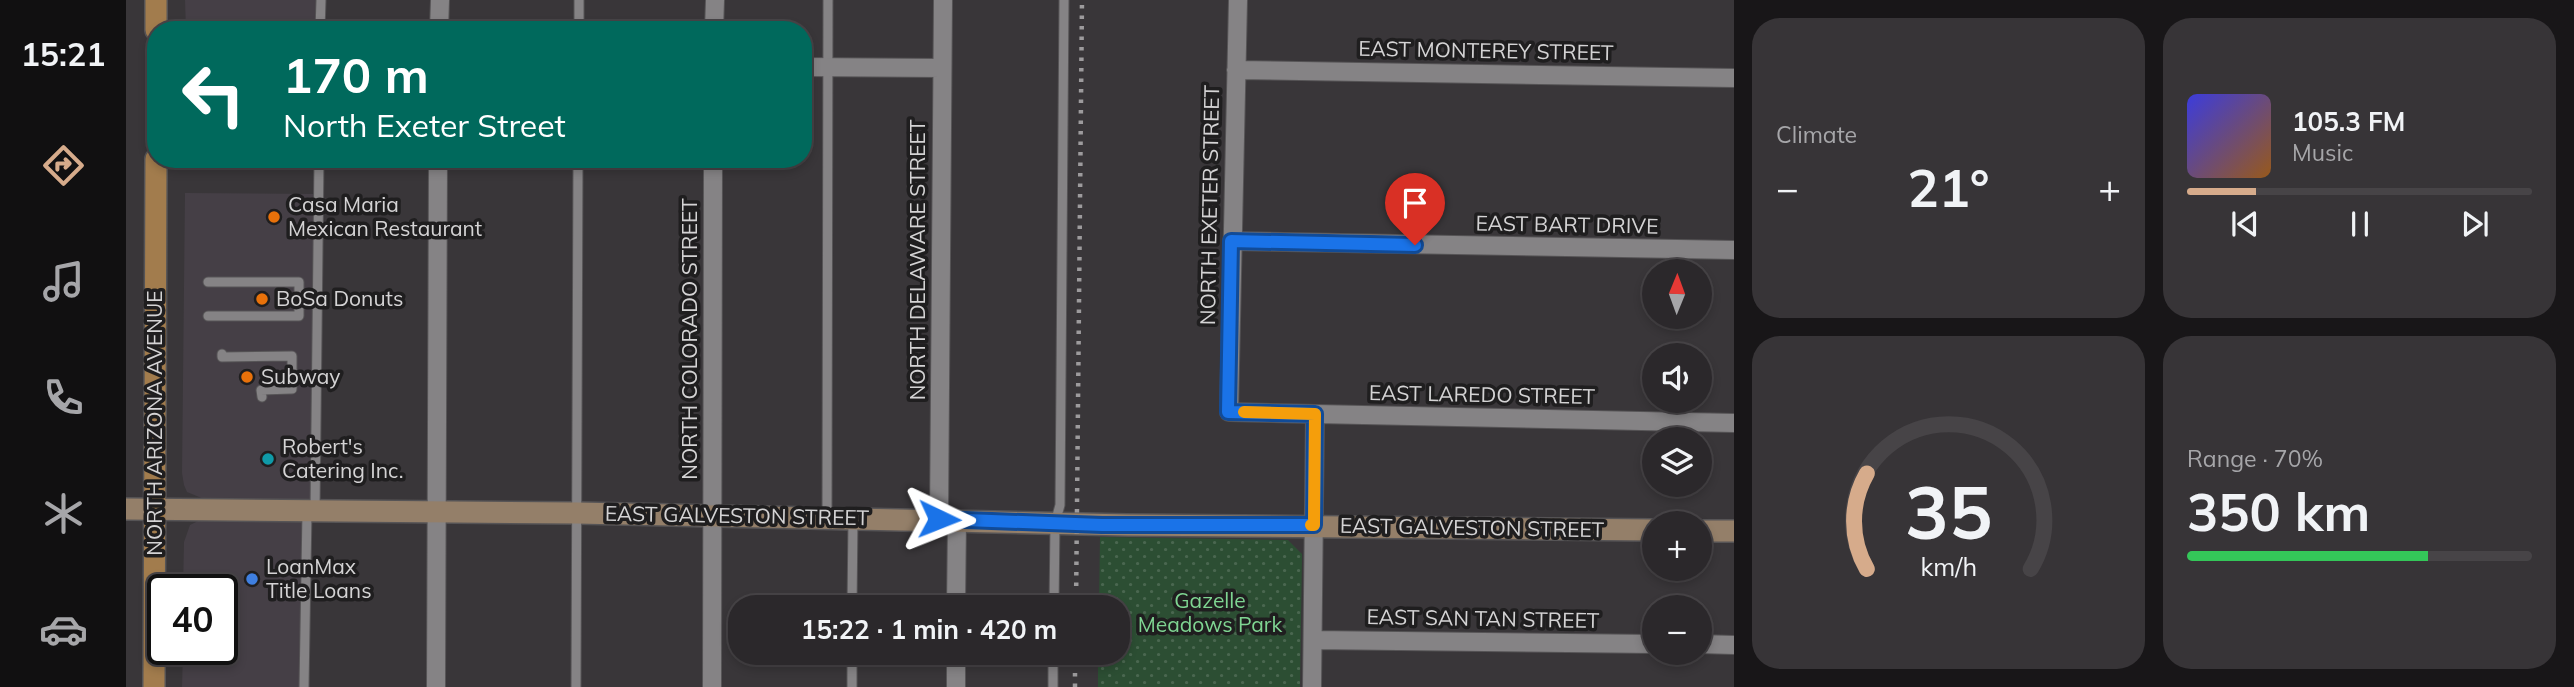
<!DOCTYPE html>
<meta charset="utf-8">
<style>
body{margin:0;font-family:Mulish,sans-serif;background:#373437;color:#f1f3f6;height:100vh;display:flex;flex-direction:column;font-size:26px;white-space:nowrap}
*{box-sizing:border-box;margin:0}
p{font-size:23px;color:#a6a6a9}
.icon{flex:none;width:38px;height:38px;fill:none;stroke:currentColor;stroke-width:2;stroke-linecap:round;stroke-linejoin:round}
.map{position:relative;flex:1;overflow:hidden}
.details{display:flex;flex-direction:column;gap:18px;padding:18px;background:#181618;width:840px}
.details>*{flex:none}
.banner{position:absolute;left:21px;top:21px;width:665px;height:147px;border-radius:28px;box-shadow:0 4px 10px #0003,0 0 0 2px #474447;background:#00695c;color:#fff;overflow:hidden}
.needle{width:46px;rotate:1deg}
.buttons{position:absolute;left:1516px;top:259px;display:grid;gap:14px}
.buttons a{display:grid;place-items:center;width:70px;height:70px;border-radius:50%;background:#2b282b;box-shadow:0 4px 10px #0003,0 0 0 2px #474447;font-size:35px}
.speed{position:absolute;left:21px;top:574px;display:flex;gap:14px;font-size:35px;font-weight:700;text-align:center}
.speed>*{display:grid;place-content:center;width:91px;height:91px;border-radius:50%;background:#2b282b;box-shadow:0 4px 10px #0003,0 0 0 2px #474447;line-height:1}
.speed .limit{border:4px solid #111;border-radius:10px;background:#fff;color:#111}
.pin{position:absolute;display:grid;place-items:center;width:60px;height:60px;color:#fff;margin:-72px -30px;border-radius:50% 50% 50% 0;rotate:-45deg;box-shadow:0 0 7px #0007}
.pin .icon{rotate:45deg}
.me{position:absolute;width:77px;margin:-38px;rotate:92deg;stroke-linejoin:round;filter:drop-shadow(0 0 5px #0008)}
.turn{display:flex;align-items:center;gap:24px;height:147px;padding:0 21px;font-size:32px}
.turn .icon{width:91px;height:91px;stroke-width:2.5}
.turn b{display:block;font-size:49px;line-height:60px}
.big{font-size:52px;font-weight:700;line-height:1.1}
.details .widget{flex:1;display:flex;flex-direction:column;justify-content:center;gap:10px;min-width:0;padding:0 24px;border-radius:28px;background:#373437}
.details .dial{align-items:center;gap:0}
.dial svg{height:182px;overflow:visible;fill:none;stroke:#474447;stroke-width:7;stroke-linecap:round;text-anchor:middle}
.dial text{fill:#f1f3f6;stroke:none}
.song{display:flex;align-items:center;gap:21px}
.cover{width:84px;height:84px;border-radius:10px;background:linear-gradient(135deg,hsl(240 70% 55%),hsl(30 70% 35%))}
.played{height:7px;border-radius:4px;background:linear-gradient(90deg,#d6ab8b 20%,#474447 20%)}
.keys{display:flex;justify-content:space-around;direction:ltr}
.heat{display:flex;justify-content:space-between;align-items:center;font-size:38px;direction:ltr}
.charge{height:10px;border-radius:5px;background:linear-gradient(90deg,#34c759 70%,#474447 0)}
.details .tiles{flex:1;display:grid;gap:18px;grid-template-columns:repeat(2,1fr)}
.trip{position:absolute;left:602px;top:595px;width:402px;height:70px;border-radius:28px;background:#2b282b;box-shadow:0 4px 10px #0003,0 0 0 2px #474447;font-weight:700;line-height:70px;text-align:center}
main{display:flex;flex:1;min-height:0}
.tabs{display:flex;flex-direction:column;width:126px;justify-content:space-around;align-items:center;background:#111011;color:#a6a6a9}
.tabs .icon{width:49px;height:49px}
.tabs .current{color:#d6ab8b}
.tabs b{font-size:32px;color:#f1f3f6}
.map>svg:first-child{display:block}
.built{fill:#453f46}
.park{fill:url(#park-dots)}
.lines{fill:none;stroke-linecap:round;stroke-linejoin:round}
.lane-casing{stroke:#565456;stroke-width:11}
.street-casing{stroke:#565456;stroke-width:20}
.secondary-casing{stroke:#565456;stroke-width:24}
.primary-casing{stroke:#565456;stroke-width:24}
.lane{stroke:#858385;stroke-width:9}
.street{stroke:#858385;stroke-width:18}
.secondary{stroke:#947f69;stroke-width:21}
.primary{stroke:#a27c4d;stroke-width:21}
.rail{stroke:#9d9b9d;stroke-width:4.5;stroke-dasharray:3.5 7;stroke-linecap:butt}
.route-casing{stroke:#114b97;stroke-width:18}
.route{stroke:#1a73e8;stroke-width:12}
.slow{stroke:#f59e0b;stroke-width:12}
.food-dot{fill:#e8710a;stroke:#1f1e1f;stroke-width:2.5}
.culture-dot{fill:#0f9aa8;stroke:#1f1e1f;stroke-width:2.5}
.shop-dot{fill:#3f7fe0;stroke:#1f1e1f;stroke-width:2.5}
.labels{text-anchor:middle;stroke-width:7;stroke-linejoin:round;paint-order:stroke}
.street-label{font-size:21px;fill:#d4d3d4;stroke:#1f1e1f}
.poi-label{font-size:21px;fill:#d4d3d4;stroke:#1f1e1f;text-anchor:start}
.park-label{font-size:21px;fill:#7fd592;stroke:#1f1e1f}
</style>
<main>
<nav class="tabs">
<b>15:21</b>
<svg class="icon current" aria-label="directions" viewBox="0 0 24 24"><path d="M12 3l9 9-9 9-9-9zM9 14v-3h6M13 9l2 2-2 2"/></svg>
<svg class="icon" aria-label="music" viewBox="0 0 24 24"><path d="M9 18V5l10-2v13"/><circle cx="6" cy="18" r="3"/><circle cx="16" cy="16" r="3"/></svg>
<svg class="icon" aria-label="phone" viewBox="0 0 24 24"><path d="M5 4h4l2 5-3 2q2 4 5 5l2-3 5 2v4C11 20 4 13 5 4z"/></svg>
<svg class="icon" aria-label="climate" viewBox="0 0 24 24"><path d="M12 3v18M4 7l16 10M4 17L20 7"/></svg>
<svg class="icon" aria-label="car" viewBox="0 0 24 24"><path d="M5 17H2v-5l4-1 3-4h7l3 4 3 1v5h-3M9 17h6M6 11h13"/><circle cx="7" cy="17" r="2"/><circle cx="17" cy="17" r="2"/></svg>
</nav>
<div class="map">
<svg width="1608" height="687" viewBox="0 0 1608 687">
<defs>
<pattern id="park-dots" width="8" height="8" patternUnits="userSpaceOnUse" patternTransform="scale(1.75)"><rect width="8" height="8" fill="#2c4e33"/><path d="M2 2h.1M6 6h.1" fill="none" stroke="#4a6750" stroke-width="1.8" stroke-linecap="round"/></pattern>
</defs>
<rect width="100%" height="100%" fill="#393639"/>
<path class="built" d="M 59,0 L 190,0 L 190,30 L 60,30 Z
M 59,193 L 191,194 L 186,500 L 78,499 L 61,492 L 58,485 L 56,473 Z
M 72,521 L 176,522 L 173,687 L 56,687 L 57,649 L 96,649 L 96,590 L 57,590 L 58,542 L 64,525 Z"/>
<path class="park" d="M 974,537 L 1162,540 L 1176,554 L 1174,687 L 972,687 L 972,653 L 992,653 L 992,607 L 973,607 Z"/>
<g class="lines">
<defs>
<path id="lane" d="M 194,30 L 195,0
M 453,30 L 453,0
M 82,282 L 173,282 L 173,316 L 82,316
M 96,354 L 96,357 L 166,356 L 166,389 L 135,390 L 136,397
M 189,511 L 193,159
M 701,518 L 702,0
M 726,607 L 727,518
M 928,607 L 929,523 L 934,505 L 938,0
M 178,687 L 181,512
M 450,687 L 452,159
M 726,687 L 726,653
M 927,687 L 927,653"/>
<path id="street" d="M 1112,0 L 1103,412 L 1608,423
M 313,30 L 314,0
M 588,30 L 589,0
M 677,67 L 816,68
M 1110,70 L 1608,78
M 1106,241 L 1608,250
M 813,519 L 817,0
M 830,607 L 831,520
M 1187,640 L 1528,644
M 1573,644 L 1608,645
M 310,687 L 312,159
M 586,687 L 587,159
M 830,687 L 830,653
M 1186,687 L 1189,414"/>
<path id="secondary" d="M 0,509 L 451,513 L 1002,525 L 1528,530
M 1573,531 L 1608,531"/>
<path id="primary" d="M 30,30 L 30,0
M 28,687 L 30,159"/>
</defs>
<use href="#lane" class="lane-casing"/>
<use href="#street" class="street-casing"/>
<use href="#secondary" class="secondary-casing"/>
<use href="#primary" class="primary-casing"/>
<use href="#lane" class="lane"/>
<use href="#street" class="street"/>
<use href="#secondary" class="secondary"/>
<use href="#primary" class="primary"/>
<path class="rail" d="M 950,607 L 956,0
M 949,687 L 949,653"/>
</g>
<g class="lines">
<defs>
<path id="route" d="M 813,519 L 976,525 L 1188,525 L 1189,414 L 1102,412 L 1105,241 L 1289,245"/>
</defs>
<use href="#route" class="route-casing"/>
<use href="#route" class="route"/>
<path class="slow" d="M 1118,412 L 1189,414 L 1188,525 L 1185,525"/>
</g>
<g class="food-dot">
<circle cx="148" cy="217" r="7"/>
<circle cx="136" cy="299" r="7"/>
<circle cx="121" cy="377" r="7"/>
</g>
<circle class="culture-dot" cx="142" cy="459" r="7"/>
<circle class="shop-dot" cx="126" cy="579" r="7"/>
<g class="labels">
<g class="street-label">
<text transform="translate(1360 51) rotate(1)" y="7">EAST MONTEREY STREET</text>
<text transform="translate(1084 205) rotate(-89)" y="7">NORTH EXETER STREET</text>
<text transform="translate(1441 225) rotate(1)" y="7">EAST BART DRIVE</text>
<text transform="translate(792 260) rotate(-90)" y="7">NORTH DELAWARE STREET</text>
<text transform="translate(564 339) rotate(-90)" y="7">NORTH COLORADO STREET</text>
<text transform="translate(1356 395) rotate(1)" y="7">EAST LAREDO STREET</text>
<text transform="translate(29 423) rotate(-90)" y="7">NORTH ARIZONA AVENUE</text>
<text transform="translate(611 516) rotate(1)" y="7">EAST GALVESTON STREET</text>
<text transform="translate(1346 528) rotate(1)" y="7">EAST GALVESTON STREET</text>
<text transform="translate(1357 619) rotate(1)" y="7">EAST SAN TAN STREET</text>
</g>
<g class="poi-label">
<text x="162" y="212">Casa Maria<tspan x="162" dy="24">Mexican Restaurant</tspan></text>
<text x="150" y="306">BoSa Donuts</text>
<text x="135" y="384">Subway</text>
<text x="156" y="454">Robert's<tspan x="156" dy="24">Catering Inc.</tspan></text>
<text x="140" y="574">LoanMax<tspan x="140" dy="24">Title Loans</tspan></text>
</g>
<g class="park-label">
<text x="1084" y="608">Gazelle<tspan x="1084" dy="24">Meadows Park</tspan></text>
</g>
</g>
</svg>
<div class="buttons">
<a><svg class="needle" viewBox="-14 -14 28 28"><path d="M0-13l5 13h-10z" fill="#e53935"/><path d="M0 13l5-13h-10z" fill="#a6a6a9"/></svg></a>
<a><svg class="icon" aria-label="sound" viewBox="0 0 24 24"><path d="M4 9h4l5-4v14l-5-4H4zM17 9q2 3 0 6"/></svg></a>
<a><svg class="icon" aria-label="layers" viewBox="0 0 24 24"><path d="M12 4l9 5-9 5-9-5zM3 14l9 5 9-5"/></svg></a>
<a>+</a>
<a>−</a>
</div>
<div class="speed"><div class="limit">40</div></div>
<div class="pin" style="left:1289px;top:245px;background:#d93025"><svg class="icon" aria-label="arrive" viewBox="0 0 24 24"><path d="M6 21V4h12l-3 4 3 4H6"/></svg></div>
<svg class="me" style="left:813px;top:519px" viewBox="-20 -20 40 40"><path d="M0-17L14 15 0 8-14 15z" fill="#1a73e8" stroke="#fff" stroke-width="4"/></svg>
<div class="trip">15:22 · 1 min · 420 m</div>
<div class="banner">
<div class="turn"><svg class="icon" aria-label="left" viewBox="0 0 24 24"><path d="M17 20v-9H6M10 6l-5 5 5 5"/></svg><div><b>170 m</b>North Exeter Street</div></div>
</div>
</div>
<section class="details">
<div class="tiles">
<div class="widget"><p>Climate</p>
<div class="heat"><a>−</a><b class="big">21°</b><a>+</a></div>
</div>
<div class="widget">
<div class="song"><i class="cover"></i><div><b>105.3 FM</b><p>Music</p></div></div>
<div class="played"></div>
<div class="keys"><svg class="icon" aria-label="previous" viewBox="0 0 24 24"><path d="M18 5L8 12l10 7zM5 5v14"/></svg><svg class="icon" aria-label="pause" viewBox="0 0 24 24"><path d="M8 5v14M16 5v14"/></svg><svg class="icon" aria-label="next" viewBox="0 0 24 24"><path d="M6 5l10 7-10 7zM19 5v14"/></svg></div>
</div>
<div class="widget dial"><svg viewBox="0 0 100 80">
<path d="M14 69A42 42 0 1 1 86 69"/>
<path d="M14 69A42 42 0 0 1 14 27" stroke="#d6ab8b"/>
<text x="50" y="56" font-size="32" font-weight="700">35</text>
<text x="50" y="72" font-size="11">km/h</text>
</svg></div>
<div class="widget"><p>Range · 70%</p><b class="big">350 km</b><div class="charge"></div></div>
</div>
</section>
</main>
